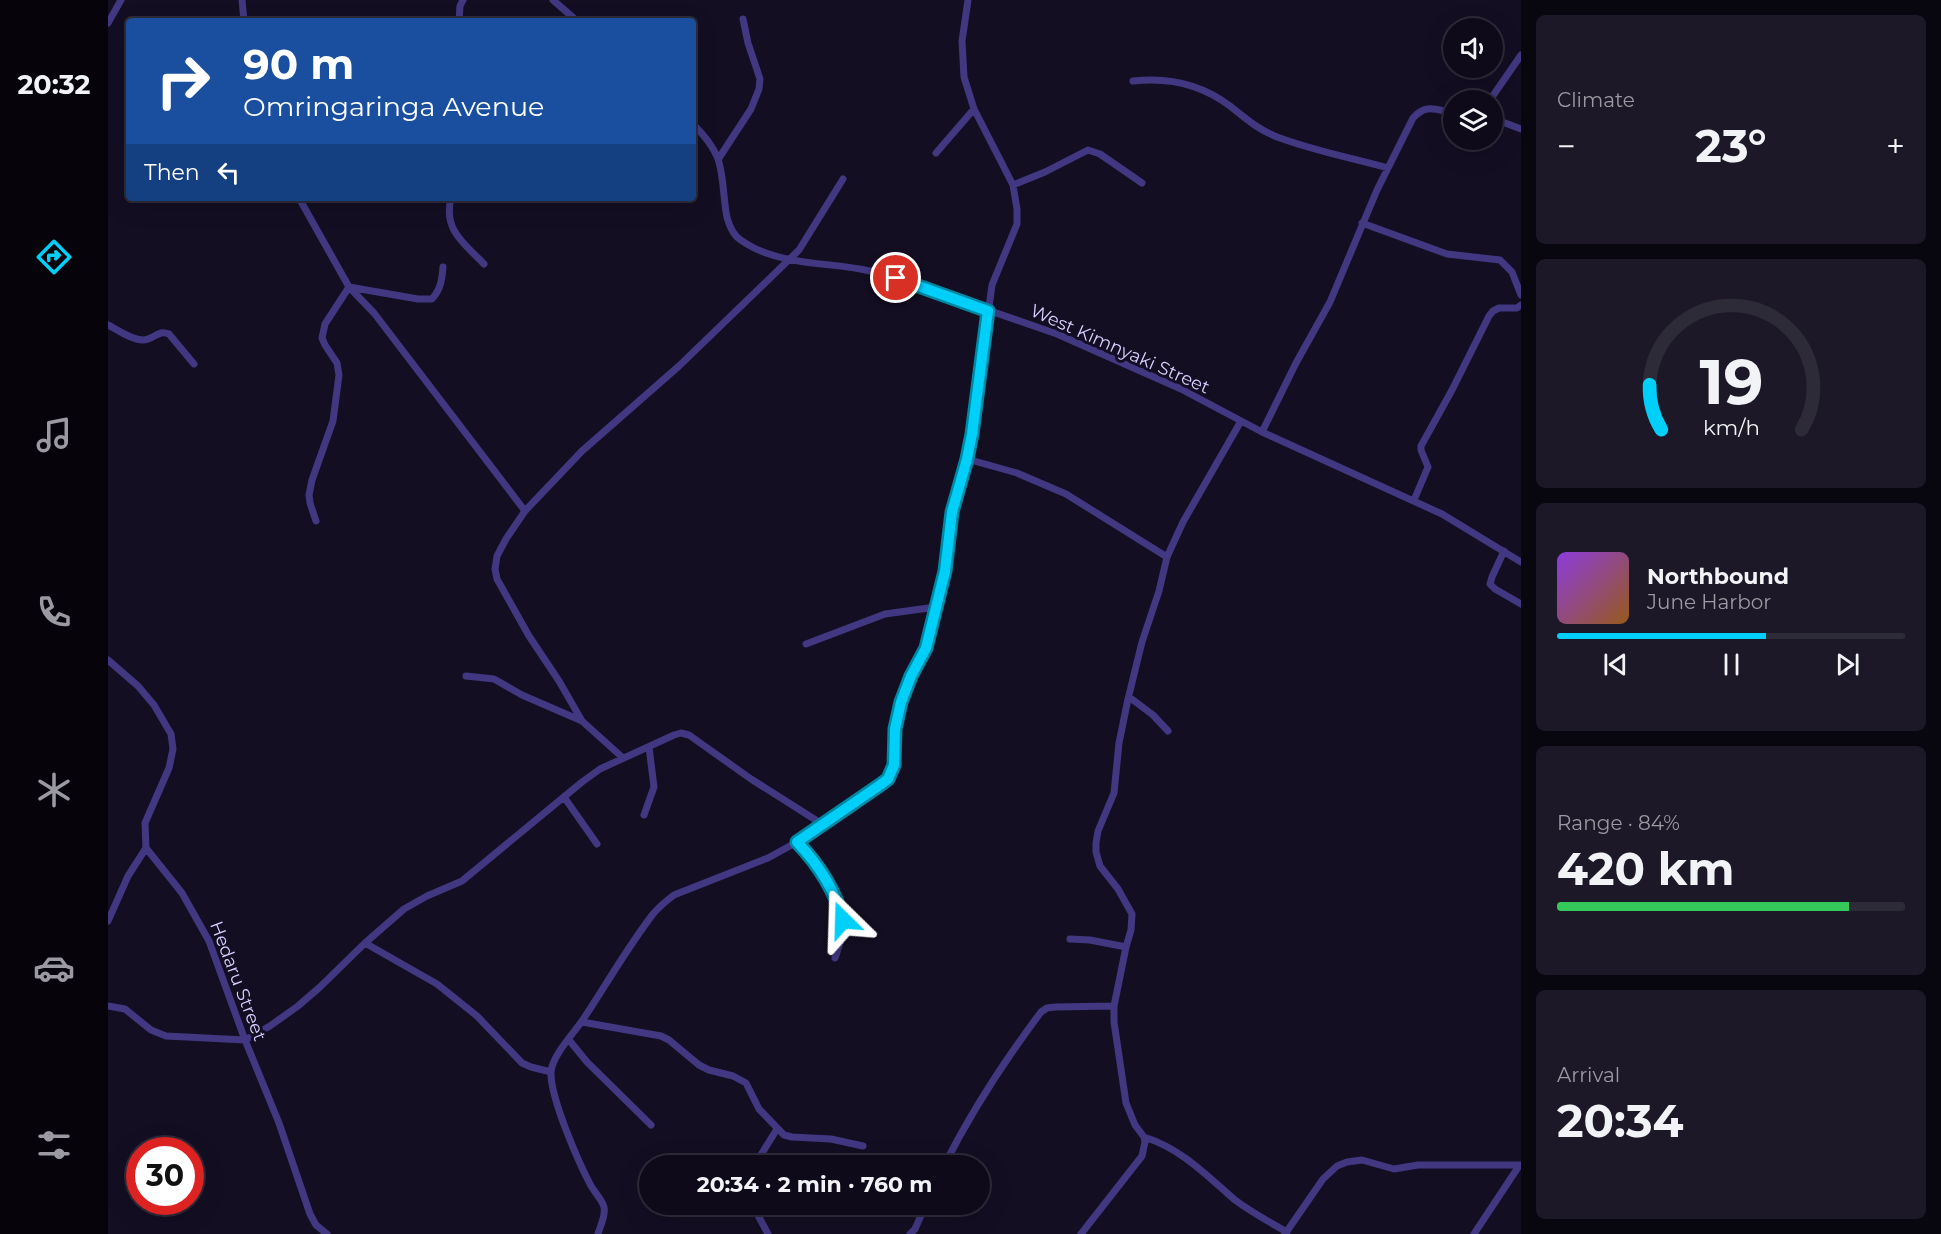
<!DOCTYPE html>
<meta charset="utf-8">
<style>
body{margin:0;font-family:Montserrat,sans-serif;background:#1c1827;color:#f1f3f6;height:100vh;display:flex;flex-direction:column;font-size:22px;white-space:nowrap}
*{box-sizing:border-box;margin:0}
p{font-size:20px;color:#9b9aa2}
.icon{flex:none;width:33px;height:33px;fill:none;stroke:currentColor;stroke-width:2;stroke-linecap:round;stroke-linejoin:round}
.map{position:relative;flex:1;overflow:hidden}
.panel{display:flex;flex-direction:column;gap:15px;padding:15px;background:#08060e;width:420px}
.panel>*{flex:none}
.guide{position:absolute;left:18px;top:18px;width:570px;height:183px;border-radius:6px;box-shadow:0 6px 24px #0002,0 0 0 2px #2e2b39;background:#1a4fa0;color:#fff;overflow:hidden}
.tools{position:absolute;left:1335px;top:18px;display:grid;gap:12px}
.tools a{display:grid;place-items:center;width:60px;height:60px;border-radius:50%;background:#0e0a1a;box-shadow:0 6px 24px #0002,0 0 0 2px #2e2b39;font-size:30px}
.speed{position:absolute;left:18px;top:1137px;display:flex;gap:12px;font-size:30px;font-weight:700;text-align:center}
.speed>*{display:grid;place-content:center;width:78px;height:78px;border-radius:50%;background:#0e0a1a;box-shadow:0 6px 24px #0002,0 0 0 2px #2e2b39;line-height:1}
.speed .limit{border:9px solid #d22;background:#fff;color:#111}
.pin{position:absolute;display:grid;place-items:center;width:51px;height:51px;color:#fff;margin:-26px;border:3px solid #fff;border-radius:50%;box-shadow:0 2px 6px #0007}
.me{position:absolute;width:66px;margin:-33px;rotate:338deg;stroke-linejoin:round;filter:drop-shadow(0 0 4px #0008)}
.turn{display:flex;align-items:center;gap:21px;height:126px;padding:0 18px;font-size:27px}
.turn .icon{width:78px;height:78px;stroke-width:2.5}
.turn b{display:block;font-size:42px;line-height:51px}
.then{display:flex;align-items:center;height:57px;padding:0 18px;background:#0003;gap:12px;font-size:22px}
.big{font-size:45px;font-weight:700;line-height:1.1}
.panel .card{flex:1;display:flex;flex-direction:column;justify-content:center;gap:9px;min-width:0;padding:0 21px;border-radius:9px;background:#1c1827}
.panel .dial{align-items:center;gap:0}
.dial svg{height:156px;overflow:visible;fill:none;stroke:#2e2b39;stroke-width:7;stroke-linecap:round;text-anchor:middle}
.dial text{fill:#f1f3f6;stroke:none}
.song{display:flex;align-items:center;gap:18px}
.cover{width:72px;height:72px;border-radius:9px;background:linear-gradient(135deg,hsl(270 70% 55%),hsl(30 70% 35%))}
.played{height:6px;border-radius:3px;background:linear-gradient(90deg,#00cffa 60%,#2e2b39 60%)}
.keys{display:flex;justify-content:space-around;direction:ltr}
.heat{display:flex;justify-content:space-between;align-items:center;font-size:33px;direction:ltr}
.charge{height:9px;border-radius:4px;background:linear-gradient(90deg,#34c759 84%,#2e2b39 0)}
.trip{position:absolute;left:531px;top:1155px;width:351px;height:60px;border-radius:30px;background:#0e0a1a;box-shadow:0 6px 24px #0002,0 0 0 2px #2e2b39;font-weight:700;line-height:60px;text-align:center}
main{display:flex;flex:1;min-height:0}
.dock{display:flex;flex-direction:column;width:108px;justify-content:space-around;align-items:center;background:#06040a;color:#9b9aa2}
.dock .icon{width:42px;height:42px}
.dock .current{color:#00cffa}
.dock b{font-size:27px;color:#f1f3f6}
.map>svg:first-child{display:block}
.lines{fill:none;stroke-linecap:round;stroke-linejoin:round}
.street{stroke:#413881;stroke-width:7}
.route-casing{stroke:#0087a2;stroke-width:15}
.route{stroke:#00cffa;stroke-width:10}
.labels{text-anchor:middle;stroke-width:6;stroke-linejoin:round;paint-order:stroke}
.street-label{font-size:18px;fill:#d8cfff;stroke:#130e22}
</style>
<main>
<nav class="dock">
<b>20:32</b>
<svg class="icon current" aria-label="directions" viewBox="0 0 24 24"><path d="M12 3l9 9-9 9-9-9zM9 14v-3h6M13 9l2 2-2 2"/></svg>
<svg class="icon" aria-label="music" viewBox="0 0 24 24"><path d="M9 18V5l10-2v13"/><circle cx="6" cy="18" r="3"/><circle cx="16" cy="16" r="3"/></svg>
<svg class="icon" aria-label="phone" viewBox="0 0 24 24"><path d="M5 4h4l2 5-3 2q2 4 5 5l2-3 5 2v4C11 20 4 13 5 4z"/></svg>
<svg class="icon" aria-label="climate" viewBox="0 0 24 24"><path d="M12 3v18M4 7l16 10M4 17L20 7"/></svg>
<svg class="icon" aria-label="car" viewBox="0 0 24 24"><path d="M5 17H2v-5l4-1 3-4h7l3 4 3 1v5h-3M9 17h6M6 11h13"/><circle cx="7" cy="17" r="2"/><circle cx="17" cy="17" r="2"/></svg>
<svg class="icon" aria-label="filters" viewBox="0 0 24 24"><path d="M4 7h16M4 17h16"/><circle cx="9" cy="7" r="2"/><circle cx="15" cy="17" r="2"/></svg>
</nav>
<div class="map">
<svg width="1413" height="1234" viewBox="0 0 1413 1234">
<rect width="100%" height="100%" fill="#130e22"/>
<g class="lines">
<path class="street" d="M 134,0 L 136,21
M 445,0 L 469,21
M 351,21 L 352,6 L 355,0
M 0,23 L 13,0
M 1025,81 C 1060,77 1093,84 1122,106 C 1138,119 1152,131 1172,138 C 1207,151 1244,158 1280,168
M 1382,100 L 1413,55
M 1384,118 L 1413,129
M 585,124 C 618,157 612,169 618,212 C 619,220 623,231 629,237 C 633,241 639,244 644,247 C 681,266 723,262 762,271 C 771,273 780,276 788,278 L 949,334 L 1073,389 L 1154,432 L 1334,514 L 1413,562
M 828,153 L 866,109
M 611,158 L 643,109 L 651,89 L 652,79 L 640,43 L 635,19
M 905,185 L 937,172 L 980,150 L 992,154 L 1034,183
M 191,198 L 241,287 L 266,313 L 417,511
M 343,198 C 335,230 356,243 376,264
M 1254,223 L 1339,254 L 1392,260 L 1404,272 L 1413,295
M 0,325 C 10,330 23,340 35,340 C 46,340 50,329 61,334 L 86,364
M 1154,432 L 1188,363 L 1222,302 L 1269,190 L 1305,118 C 1318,103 1328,110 1346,113
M 859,459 L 909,473 L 958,494 L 1059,557
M 1306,500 L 1320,467 L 1313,450 L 1313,446 L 1344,390 L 1381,316 L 1385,311 L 1391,308 L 1409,308 L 1413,305
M 208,521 L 202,503 L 201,495 L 204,480 L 225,421 L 231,375 L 229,363 L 217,345 L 214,338 L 217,324 L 241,287 L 310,299 L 324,299 C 333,289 334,279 335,267
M 1396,551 L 1384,577 L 1382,584 L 1387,589 L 1413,604
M 698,644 L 777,614 L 828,607
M 0,660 L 30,686 L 46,705 L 63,734 L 65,749 L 61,768 L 37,823 L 38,848 L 74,893 L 101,941 L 137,1040 L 171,1123 L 202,1214 L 208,1225 L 219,1234
M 358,676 L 386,679 L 414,695 L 474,721
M 1021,697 L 1045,715 L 1060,731
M 515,758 L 474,721 L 451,681 L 421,636 L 389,579 L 387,569 L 389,556 L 398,539 L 417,511 L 474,451 L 571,366 L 691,250 L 735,179
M 456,797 L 489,844
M 536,815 L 546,787 L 541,747
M 689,842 C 706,859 733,896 735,920 C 736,933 731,946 727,958
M 0,921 L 20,876 L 38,848
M 962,939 L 982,940 L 1018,947
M 257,943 L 329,984 L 369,1016 L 414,1063 L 423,1067 L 443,1072
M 0,1006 L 17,1009 L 43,1030 L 58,1036 L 137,1040 L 162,1026 L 190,1006 L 212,987 L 257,943 L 296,909 L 319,896 L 354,881 L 474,782 L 492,769 L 566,735 L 573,733 L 581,735 L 643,779 L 714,824
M 474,1022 L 553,1036 L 561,1040 L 591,1065 L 601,1070 L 625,1076 L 638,1083 L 651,1109 L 676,1135 L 684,1137 L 723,1139 L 755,1146
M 461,1040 L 479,1062 L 543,1125
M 1036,1137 C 1074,1149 1098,1175 1127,1200 C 1143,1212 1161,1222 1179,1232
M 646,1166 L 669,1129
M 836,1166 C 863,1112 897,1060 933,1012 L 939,1008 L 947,1007 L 1006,1006
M 644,1204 L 660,1234
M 490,1234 C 492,1226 498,1216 496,1207 C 494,1199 486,1192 482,1184 C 470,1161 442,1097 443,1072 C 444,1056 465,1034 474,1021 C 498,985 519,948 545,914 C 551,907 558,901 566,895 L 660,858 L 689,842 L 772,785 L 780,779 L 786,765 L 787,729 L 793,702 L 803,676 L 818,648 L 823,629 L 839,560 L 844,512 L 859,459 L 864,434 L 884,285 L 909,224 L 909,209 L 905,185 L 866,109 L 856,77 L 854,41 L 860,0
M 802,1234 L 807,1229 L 818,1204
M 973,1234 L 1034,1156 L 1037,1142 L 1036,1137 L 1027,1125 L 1018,1103 L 1006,1022 L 1006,1006 L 1018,947 L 1023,930 L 1024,914 L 1010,889 L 992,866 L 988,852 L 988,843 L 990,831 L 1006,793 L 1011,743 L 1020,699 L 1034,642 L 1051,591 L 1059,557 L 1075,522 L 1133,421
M 1177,1234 L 1215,1179 L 1229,1166 L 1239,1162 L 1254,1160 L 1286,1169 L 1310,1165 L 1413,1165
M 1366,1234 L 1411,1166"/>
</g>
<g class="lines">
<defs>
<path id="route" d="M 735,920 C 727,890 710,864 689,842 L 772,785 L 780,779 L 786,765 L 787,729 L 793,702 L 803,676 L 818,648 L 837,571 L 844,512 L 859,459 L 864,434 L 880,311 L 788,278"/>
</defs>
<use href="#route" class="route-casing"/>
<use href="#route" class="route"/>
</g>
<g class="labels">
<g class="street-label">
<text transform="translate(1012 349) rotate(24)" y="6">West Kimnyaki Street</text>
<text transform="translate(130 981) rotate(69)" y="6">Hedaru Street</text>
</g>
</g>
</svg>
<div class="tools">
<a><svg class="icon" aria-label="sound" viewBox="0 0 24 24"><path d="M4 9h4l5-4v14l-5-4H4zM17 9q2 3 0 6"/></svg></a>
<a><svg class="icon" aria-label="layers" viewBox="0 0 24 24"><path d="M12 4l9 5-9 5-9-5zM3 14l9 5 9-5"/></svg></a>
</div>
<div class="speed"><div class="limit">30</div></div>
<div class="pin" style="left:788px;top:278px;background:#d93025"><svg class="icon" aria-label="arrive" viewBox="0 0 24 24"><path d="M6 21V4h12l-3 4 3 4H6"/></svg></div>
<svg class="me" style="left:735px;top:920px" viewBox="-20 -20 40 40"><path d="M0-17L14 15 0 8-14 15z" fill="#00cffa" stroke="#fff" stroke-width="4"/></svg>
<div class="trip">20:34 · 2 min · 760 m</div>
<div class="guide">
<div class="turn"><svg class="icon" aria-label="right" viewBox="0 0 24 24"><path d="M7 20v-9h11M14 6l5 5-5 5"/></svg><div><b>90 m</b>Omringaringa Avenue</div></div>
<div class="then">Then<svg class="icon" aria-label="left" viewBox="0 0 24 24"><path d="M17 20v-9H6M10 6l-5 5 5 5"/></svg></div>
</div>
</div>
<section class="panel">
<div class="card"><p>Climate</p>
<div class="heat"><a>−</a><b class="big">23°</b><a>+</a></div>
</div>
<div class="card dial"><svg viewBox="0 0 100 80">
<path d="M14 69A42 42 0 1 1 86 69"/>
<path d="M14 69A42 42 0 0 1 8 46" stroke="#00cffa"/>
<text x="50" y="56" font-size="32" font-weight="700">19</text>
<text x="50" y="72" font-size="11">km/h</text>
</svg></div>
<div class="card">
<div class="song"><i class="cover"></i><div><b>Northbound</b><p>June Harbor</p></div></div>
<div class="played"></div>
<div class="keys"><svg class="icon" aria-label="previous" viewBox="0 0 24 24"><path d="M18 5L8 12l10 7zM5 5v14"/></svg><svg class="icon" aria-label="pause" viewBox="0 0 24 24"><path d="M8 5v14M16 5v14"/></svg><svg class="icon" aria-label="next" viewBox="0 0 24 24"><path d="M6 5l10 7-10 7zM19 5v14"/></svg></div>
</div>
<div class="card"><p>Range · 84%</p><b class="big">420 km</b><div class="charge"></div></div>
<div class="card"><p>Arrival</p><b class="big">20:34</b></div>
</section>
</main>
